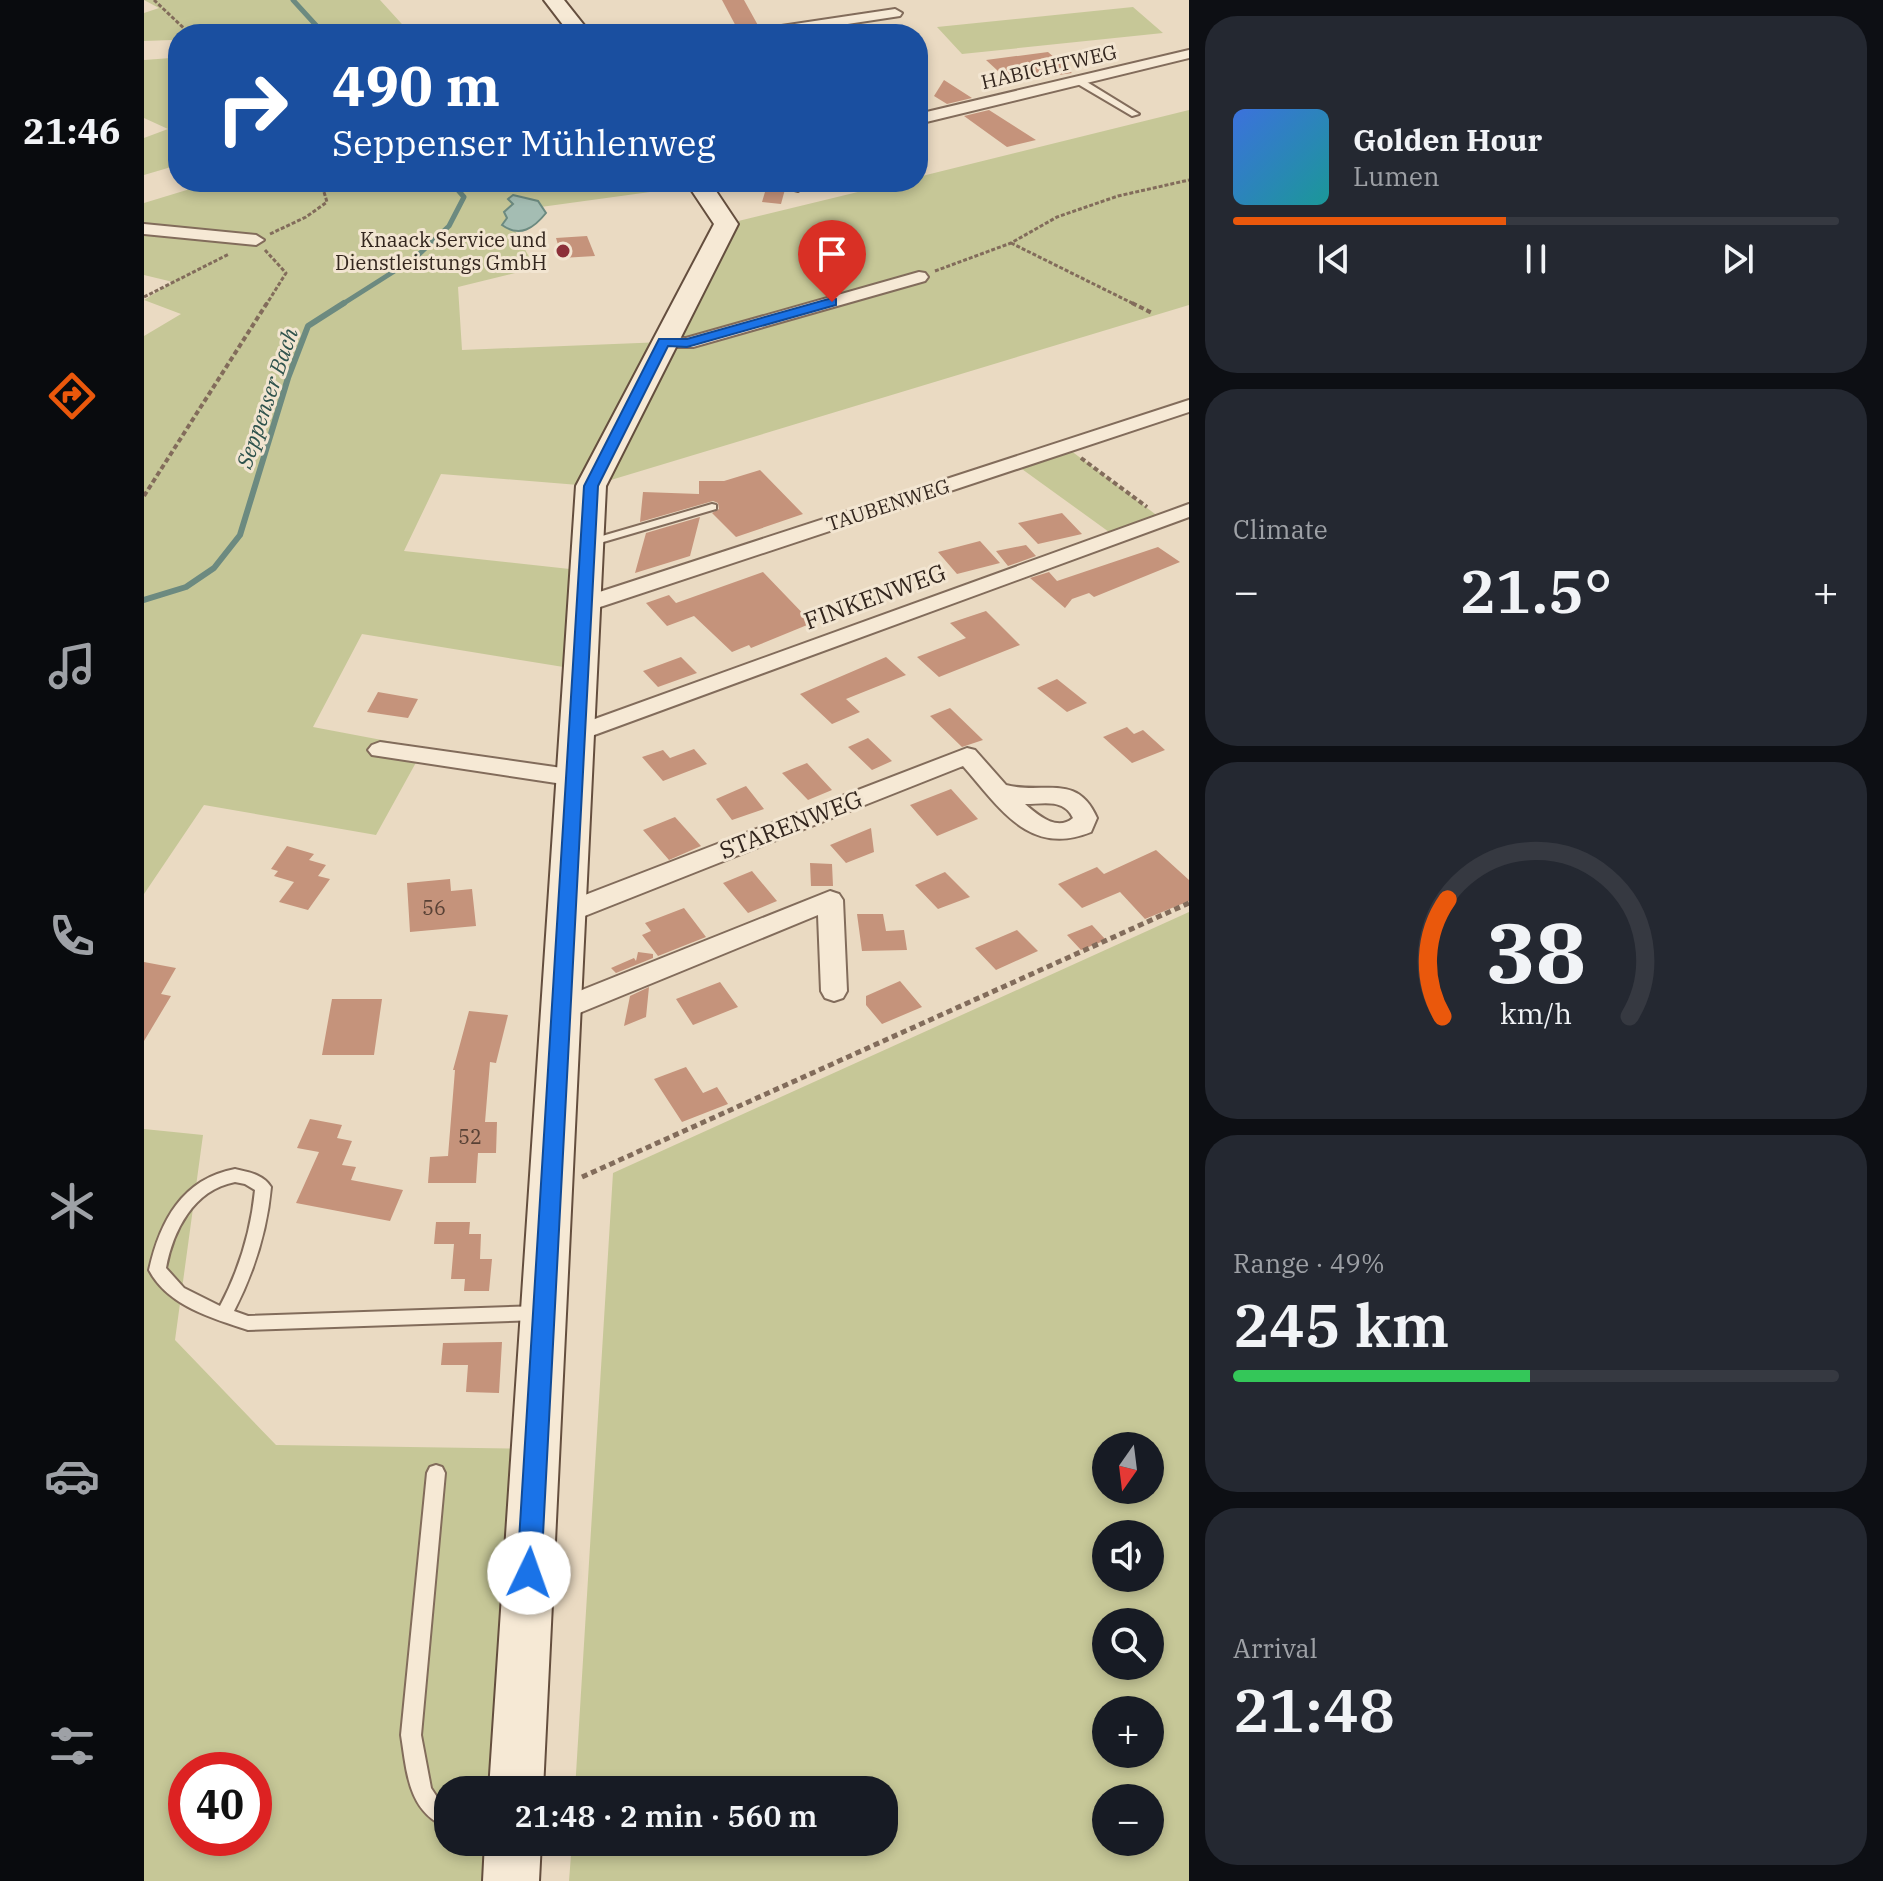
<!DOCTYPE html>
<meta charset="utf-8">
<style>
body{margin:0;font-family:"IBM Plex Serif",serif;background:#242831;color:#f1f3f6;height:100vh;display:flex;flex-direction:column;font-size:30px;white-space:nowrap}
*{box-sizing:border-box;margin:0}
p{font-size:26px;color:#9ea1a6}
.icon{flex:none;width:44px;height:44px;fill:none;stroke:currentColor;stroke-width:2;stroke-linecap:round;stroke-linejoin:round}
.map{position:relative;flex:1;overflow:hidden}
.details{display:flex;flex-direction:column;gap:16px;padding:16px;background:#0d0f14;width:694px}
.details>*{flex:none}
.hud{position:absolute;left:24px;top:24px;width:760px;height:168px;border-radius:32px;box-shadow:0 4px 12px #0003;background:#1a4fa0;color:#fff;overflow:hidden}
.needle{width:52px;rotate:194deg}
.buttons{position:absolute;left:948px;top:1432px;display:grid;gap:16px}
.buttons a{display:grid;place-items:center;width:72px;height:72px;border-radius:50%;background:#171b24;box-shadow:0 4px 12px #0003;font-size:40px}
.speed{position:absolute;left:24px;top:1752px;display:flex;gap:16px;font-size:40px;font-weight:700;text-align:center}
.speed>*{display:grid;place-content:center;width:104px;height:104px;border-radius:50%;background:#171b24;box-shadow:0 4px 12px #0003;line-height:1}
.speed .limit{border:12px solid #d22;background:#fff;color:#111}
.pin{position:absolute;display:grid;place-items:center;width:68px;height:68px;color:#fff;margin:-82px -34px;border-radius:50% 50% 50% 0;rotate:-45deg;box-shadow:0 0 8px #0007}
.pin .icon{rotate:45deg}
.me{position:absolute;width:88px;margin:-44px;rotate:3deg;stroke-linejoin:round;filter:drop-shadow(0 0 6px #0008)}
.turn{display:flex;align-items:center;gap:28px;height:168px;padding:0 32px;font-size:36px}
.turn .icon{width:104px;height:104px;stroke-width:2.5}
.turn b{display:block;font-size:56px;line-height:68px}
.big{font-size:60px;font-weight:600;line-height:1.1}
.details .card{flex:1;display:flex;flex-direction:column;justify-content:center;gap:12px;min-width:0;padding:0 28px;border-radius:32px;background:#242831}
.details .dial{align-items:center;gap:0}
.dial svg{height:208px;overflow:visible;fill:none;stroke:#363941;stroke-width:7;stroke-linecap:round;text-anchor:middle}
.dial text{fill:#f1f3f6;stroke:none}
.song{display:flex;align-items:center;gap:24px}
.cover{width:96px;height:96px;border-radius:12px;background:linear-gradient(135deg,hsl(220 70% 55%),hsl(180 70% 35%))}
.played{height:8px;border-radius:4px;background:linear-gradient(90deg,#ea580c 45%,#363941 45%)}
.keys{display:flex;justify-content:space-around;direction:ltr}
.heat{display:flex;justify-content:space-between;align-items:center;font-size:44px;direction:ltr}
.charge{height:12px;border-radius:6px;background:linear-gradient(90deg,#34c759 49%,#363941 0)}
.trip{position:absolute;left:290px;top:1776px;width:464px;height:80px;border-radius:32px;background:#171b24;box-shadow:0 4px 12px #0003;font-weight:600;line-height:80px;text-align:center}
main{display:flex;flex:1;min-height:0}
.menu{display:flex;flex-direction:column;width:144px;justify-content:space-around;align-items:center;background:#090b0e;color:#9ea1a6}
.menu .icon{width:56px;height:56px}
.menu .active{color:#ea580c}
.menu b{font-size:36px;color:#f1f3f6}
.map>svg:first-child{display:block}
.green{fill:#c6c797;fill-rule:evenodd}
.water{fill:#a4bdb3;stroke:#6c8a80;stroke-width:2}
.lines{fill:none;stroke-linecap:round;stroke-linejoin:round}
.stream-far1{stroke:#6c8a80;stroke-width:5}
.stream{stroke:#6c8a80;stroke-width:6}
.building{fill:#c5937b}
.lane-casing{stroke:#826c5b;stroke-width:4}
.street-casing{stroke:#826c5b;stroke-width:4}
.secondary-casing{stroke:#644e3e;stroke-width:4}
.path-far2{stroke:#826c5b;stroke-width:3;stroke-dasharray:4 2;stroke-linecap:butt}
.path-far1{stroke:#826c5b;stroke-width:4;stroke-dasharray:5 3;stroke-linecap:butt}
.path{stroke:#826c5b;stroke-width:5;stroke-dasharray:6 4;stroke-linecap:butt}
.lane{fill:#f6e9d5;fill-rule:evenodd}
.street{fill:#f6e9d5;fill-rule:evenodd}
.secondary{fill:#f6e9d5;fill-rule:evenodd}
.route{fill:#1a73e8;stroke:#114b97;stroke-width:2}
.poi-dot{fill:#8c3039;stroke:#f2e5d1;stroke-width:3}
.labels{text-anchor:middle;stroke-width:6;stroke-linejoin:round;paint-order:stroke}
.far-street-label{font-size:20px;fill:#33261e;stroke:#f2e5d1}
.far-poi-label{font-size:20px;fill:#33261e;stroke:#f2e5d1;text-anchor:end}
.number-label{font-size:20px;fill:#584135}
.far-water-label{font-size:22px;font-style:italic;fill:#2e524c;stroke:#f2e5d1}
.street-label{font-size:24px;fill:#33261e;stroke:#f2e5d1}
</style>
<main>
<nav class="menu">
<b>21:46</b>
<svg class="icon active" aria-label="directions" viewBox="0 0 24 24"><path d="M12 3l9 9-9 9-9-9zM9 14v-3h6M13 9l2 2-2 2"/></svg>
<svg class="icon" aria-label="music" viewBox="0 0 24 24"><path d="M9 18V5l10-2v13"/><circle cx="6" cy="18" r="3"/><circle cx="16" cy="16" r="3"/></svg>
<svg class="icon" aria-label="phone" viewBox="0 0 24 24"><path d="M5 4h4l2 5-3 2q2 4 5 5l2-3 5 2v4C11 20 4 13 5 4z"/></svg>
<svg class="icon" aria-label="climate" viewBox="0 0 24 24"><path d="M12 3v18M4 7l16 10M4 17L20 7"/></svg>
<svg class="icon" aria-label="car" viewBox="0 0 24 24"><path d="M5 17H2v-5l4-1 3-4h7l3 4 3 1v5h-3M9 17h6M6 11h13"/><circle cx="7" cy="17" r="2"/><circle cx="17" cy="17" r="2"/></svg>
<svg class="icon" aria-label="filters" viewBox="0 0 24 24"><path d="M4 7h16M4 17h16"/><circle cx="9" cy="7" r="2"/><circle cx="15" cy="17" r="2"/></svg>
</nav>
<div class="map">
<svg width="1045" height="1881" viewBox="0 0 1045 1881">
<rect width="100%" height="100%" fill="#eadac2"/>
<path class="green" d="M 0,0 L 236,0 L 267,34 L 34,34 L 34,165 L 0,175 L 0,138 L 24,129 L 0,118 L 0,60 L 27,58 L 28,40 L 0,41 L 0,13 L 15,8 Z
M 989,7 L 1019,33 L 818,54 L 793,27 Z
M 1045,110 L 1045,305 L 447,486 L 297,474 L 260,551 L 444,571 L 438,670 L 218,634 L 169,727 L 280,748 L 232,835 L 60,805 L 0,894 L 0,336 L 37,314 L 0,300 L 29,282 L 0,275 L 0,203 L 69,182 L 554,182 L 557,185 L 361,212 L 391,268 L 314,287 L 318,350 L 520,342 L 582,224 L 755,182 L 774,182 L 774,177 Z
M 922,447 L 1019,520 L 972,537 L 871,464 Z
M 1045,912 L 1045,1881 L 425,1881 L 428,1842 L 740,1842 L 740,1790 L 431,1790 L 469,1173 ZM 962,1446 L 1006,1446 L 1006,1490 L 962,1490 ZM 962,1534 L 1006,1534 L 1006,1578 L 962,1578 ZM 962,1622 L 1006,1622 L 1006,1666 L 962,1666 ZM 962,1710 L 1006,1710 L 1006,1754 L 962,1754 ZM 1006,1798 L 1006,1842 L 962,1842 L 962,1798 Z
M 0,1129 L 59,1135 L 31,1340 L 132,1445 L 392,1449 L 372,1790 L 304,1790 L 304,1842 L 369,1842 L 367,1881 L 0,1881 ZM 42,1770 L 110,1770 L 110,1838 L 42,1838 Z"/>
<path class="water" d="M 369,195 L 394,201 L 402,213 C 390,228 376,238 358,225 L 363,218 L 360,212 L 369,204 L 364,199 Z"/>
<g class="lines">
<path class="stream-far1" d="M 149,0 L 180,34
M 197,305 L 271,258 L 305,226 L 320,197 L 307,182"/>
<path class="stream" d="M 0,600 L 42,587 L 70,568 L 96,535 L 144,378 L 164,326 L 200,303"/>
</g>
<path class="building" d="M 578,0 L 600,0 L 616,29 L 595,32 Z
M 904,52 L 928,73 L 866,82 L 842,60 Z
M 800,80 L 828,98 L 803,104 L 790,96 Z
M 845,110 L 892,140 L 863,147 L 820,116 Z
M 624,182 L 643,182 L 637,204 L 618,202 Z
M 443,236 L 451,256 L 418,258 L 412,238 Z
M 616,470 L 659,514 L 592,537 L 568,513 L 575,509 L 574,503 L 569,501 L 496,522 L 499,492 L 555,494 L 555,481 L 580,481 Z
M 918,513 L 938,534 L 894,544 L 874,523 Z
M 556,517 L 546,556 L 491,573 L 502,533 Z
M 836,541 L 856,563 L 813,574 L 794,552 Z
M 882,545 L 892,556 L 864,566 L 852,551 Z
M 1014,547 L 1036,562 L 950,597 L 945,593 L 928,599 L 921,608 L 886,578 L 905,572 L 913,581 Z
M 619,572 L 668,623 L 607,648 L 605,645 L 588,652 L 550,616 L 523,626 L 502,603 L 525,595 L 532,603 Z
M 842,611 L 876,645 L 795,677 L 773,657 L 822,638 L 806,623 Z
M 537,657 L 553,673 L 514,687 L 499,671 Z
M 742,657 L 762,675 L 702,699 L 716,712 L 688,724 L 656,694 Z
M 913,679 L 943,703 L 923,712 L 893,688 Z
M 234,692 L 274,699 L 264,718 L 223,712 Z
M 806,708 L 839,740 L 818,747 L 786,716 Z
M 983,727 L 990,734 L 999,730 L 1021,750 L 988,763 L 959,737 Z
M 724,738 L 748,761 L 728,770 L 704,747 Z
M 550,749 L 563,764 L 519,781 L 498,757 L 519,750 L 526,758 Z
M 663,763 L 688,790 L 664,800 L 638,773 Z
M 602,786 L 620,809 L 588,820 L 572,799 Z
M 807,789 L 834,819 L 793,836 L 766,805 Z
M 531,817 L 557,846 L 525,860 L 499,830 Z
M 727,828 L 730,852 L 702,863 L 686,845 Z
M 143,846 L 170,854 L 165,860 L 182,865 L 174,876 L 186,879 L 164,910 L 135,902 L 150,882 L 130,876 L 134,871 L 127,869 Z
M 1012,850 L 1045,880 L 1045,901 L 1001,919 L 976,892 L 938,908 L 914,884 L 953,867 L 960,874 Z
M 666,863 L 688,864 L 689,886 L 667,886 Z
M 608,871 L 633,901 L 604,913 L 579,883 Z
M 801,872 L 826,897 L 794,909 L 771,885 Z
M 306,879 L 307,891 L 328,889 L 332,926 L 266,932 L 263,883 Z
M 540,908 L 562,937 L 514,956 L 498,935 L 507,931 L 501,923 Z
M 713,914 L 739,914 L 742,931 L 760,930 L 763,950 L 718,951 Z
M 948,925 L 962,940 L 937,950 L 923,935 Z
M 873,930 L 894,951 L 852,970 L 831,948 Z
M 494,952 L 509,954 L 509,958 L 472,973 L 467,968 L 490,958 L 492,961 Z
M 0,962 L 32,968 L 17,994 L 27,996 L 0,1041 Z
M 756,981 L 778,1007 L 738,1024 L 722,1005 L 722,996 Z
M 576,982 L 594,1007 L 549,1025 L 532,999 Z
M 505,987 L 502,1017 L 480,1026 L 486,996 Z
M 188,999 L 238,999 L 230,1055 L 178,1055 Z
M 325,1011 L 364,1015 L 352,1063 L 346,1062 L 341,1122 L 353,1122 L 352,1153 L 334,1153 L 332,1183 L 284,1183 L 286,1157 L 304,1156 L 311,1070 L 309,1070 Z
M 542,1067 L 559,1093 L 573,1087 L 584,1104 L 538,1122 L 510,1079 Z
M 166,1119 L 198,1125 L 193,1138 L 208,1141 L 198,1165 L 212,1167 L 207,1180 L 259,1190 L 246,1221 L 152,1203 L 175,1152 L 153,1148 Z
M 292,1222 L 326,1222 L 325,1234 L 337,1234 L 336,1259 L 348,1259 L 345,1291 L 320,1291 L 321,1279 L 307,1279 L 310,1244 L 290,1244 Z
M 358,1342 L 355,1393 L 322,1392 L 324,1365 L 297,1365 L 299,1343 Z"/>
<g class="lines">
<defs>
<path id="lane" d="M 932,79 L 938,79 L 995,114 L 988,116 L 932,83 Z
M 649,182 L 657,182 L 654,191 L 647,189 Z
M 568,504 L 572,505 L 572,509 L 449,545 L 441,545 L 439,543 L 441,541 Z
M 91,1169 C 104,1172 119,1174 127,1187 C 123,1231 110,1272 90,1311 L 104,1316 L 396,1306 L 402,1308 L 404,1313 L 402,1318 L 396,1320 L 104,1330 C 68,1318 24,1306 5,1270 C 16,1221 38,1179 91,1169 ZM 91,1182 L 101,1184 L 111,1190 C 107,1231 95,1270 76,1306 L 40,1288 L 22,1268 C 29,1231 49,1190 91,1182 Z
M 292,1465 L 298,1467 L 301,1473 L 277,1735 L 287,1788 L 293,1797 L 304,1807 L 304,1828 C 264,1812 263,1773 257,1735 L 283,1473 L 286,1467 Z"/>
<path id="street" d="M 751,9 L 758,13 L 756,16 L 638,34 L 617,32 L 624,28 Z
M 1045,50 L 1045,58 L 774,124 L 774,114 Z
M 0,224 L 112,235 L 120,240 L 112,245 L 0,234 Z
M 775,272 L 781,273 L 784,277 L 781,281 L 549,347 L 520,347 L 511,342 L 520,337 L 542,338 Z
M 1045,400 L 1045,412 L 450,609 L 434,609 L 431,604 L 434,599 Z
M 1045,504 L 1045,517 L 442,738 L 426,738 L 422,733 L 426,728 Z
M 236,742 L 432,770 L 440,772 L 444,778 L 440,784 L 432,786 L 228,755 L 224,750 L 228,745 Z
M 823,748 L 831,750 L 862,785 C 900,795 933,772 953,818 L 947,832 C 885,857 856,808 819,766 L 433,919 L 424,921 L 415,919 L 411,912 L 415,905 ZM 881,804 C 899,804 920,798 929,818 C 913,832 894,815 881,804 Z
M 686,891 L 695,894 L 699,900 L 703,991 L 699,998 L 690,1001 L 681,998 L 677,991 L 674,915 L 428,1016 L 418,1019 L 408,1016 L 405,1009 L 408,1002 Z"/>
<path id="secondary" d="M 400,0 L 420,0 L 447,34 L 426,34 Z
M 542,182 L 566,182 L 594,224 L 462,486 L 399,1790 L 345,1790 L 432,486 L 570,224 Z
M 341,1842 L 397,1842 L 395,1881 L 339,1881 Z"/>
</defs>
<use href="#lane" class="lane-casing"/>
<use href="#street" class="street-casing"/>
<use href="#secondary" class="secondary-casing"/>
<path class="path-far2" d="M 10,0 L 46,34
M 126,234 L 162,217 L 183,202 L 177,182
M 867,243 L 992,305
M 121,250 L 142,273 L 122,305
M 791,271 L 867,243 L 913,217 L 974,196 L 1045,180
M 0,297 L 85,254"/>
<path class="path-far1" d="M 988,303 L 1008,313
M 937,458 L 1003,507
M 0,496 L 123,303"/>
<path class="path" d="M 438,1177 L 1045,903"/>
<use href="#lane" class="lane"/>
<use href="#street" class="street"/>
<use href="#secondary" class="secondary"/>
</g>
<path class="route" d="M 688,298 L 692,299 L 692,305 L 543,347 L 524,346 L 454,486 L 397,1573 L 394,1581 L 385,1584 L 377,1581 L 373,1573 L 440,486 L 515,339 L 543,339 Z"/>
<circle class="poi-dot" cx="419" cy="251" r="8"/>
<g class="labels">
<g class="far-street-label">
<text transform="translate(905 67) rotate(-13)" y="7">HABICHTWEG</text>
<text transform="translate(744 505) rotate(-18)" y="7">TAUBENWEG</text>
</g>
<g class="far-poi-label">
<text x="403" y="247">Knaack Service und<tspan x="403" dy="23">Dienstleistungs GmbH</tspan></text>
</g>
<g class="number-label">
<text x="290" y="915">56</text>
<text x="326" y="1144">52</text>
</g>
<g class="far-water-label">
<text transform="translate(123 398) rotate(-71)" y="8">Seppenser Bach</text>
</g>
<g class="street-label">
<text transform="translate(731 597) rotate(-20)" y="8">FINKENWEG</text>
<text transform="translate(647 825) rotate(-21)" y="8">STARENWEG</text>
</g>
</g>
</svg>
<div class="buttons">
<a><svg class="needle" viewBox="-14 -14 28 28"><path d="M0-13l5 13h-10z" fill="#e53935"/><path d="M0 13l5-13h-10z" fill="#9ea1a6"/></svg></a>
<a><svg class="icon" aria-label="sound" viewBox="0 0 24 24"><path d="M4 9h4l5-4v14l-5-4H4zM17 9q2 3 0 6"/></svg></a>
<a><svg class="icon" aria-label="search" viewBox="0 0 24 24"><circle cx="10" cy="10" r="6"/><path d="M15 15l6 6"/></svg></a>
<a>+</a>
<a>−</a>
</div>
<div class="speed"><div class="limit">40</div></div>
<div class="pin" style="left:688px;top:302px;background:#d93025"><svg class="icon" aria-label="arrive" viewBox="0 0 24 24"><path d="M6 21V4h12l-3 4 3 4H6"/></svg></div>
<svg class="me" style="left:385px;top:1573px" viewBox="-20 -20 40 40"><circle r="19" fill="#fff"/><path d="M0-13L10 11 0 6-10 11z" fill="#1a73e8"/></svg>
<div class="trip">21:48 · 2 min · 560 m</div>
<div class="hud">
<div class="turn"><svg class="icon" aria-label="right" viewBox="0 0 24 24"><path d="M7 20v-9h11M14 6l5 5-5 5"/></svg><div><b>490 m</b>Seppenser Mühlenweg</div></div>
</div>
</div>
<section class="details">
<div class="card">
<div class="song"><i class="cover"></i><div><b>Golden Hour</b><p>Lumen</p></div></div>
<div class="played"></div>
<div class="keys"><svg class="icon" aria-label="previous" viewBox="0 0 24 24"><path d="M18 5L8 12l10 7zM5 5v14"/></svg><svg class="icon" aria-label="pause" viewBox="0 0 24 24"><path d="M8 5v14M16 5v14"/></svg><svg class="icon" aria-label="next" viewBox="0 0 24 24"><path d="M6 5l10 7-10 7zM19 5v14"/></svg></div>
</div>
<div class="card"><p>Climate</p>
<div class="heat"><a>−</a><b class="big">21.5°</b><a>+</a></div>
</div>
<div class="card dial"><svg viewBox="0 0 100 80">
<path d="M14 69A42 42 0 1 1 86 69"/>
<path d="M14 69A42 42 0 0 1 16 24" stroke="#ea580c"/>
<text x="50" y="56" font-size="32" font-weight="700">38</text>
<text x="50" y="72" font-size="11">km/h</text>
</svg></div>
<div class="card"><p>Range · 49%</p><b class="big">245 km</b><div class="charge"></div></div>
<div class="card"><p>Arrival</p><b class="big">21:48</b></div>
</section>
</main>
